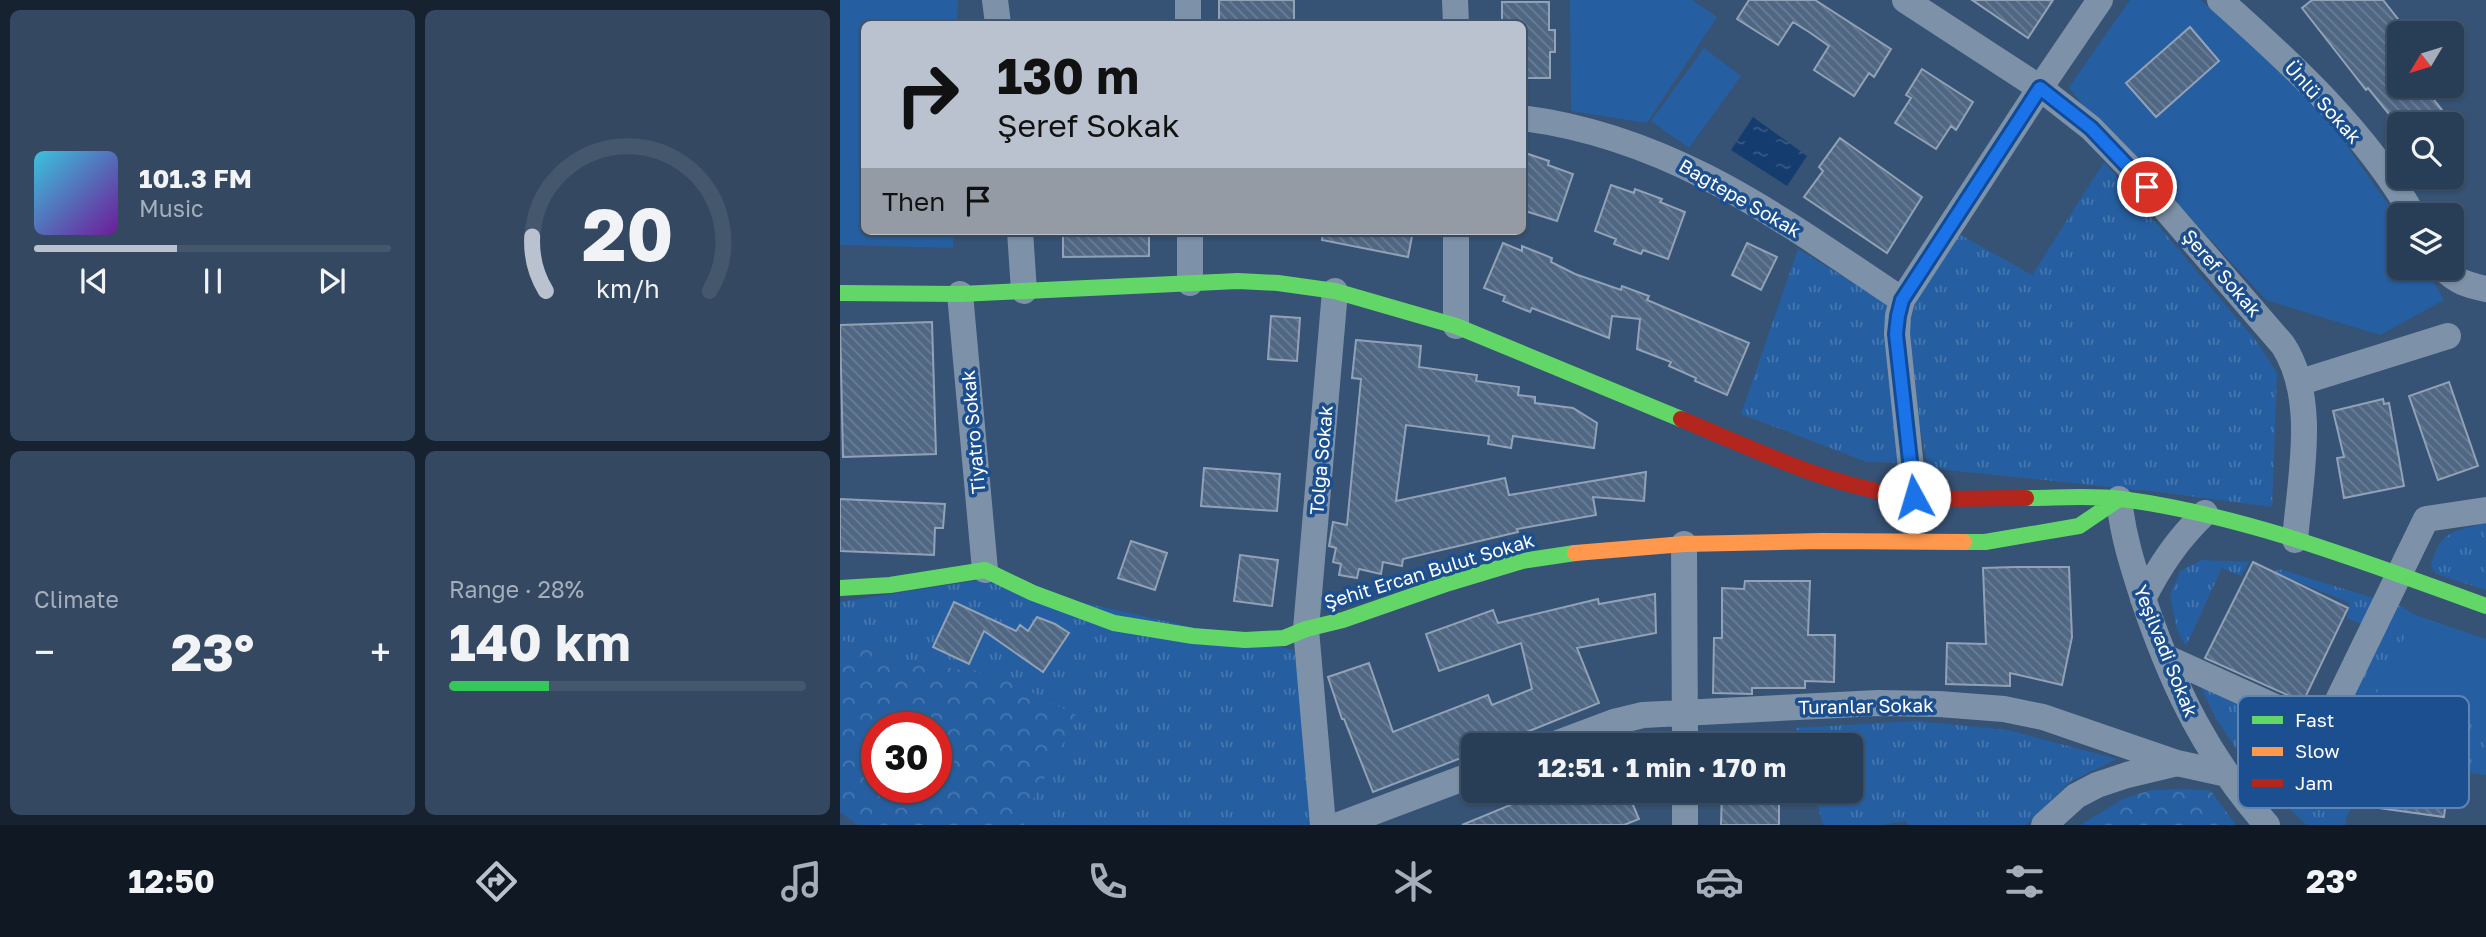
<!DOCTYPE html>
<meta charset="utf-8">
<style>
body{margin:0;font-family:"Golos Text",sans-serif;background:#344961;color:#f1f3f6;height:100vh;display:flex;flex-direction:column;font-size:26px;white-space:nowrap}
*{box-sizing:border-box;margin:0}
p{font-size:23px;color:#a5aeba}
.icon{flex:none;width:38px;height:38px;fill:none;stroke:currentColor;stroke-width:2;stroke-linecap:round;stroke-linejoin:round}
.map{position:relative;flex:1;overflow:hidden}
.sheet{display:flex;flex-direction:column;gap:10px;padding:10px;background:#162230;width:840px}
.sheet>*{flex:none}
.hud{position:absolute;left:21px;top:21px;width:665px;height:214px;border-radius:10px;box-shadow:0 2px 5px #0004,0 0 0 2px #44576d;background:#b9c2ce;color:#111;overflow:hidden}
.needle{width:46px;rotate:232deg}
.controls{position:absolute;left:1547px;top:21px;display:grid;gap:14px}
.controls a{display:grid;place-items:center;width:77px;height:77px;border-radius:10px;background:#283e57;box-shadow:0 2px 5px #0004,0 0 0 2px #44576d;font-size:35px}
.speed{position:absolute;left:21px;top:712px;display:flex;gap:14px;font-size:35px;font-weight:700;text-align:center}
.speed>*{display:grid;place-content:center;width:91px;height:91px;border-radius:50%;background:#283e57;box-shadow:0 2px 5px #0004,0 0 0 2px #44576d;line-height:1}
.speed .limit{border:10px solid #d22;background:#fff;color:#111}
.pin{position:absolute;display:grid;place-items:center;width:60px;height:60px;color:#fff;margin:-30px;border:4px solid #fff;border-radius:50%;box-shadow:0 2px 7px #0007}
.me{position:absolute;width:77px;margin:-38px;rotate:354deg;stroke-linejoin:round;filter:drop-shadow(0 0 5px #0008)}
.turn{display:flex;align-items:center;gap:24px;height:147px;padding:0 21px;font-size:32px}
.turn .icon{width:91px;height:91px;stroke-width:2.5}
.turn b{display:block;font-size:49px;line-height:60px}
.then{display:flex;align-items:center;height:66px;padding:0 21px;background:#0003;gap:14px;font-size:26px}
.big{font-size:52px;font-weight:700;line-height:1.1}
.sheet .widget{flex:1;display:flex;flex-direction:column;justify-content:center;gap:10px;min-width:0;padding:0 24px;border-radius:10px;background:#344961}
.sheet .dial{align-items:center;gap:0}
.dial svg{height:182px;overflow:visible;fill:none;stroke:#44576d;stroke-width:7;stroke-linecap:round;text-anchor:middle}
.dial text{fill:#f1f3f6;stroke:none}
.song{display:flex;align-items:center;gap:21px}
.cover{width:84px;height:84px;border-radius:10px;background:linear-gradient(135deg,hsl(190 70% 55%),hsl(280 70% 35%))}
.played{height:7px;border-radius:4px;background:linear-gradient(90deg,#b9c2ce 40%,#44576d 40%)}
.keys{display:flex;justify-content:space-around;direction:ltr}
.heat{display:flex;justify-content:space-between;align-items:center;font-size:38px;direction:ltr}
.charge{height:10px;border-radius:5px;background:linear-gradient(90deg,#34c759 28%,#44576d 0)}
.sheet .tiles{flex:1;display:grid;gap:10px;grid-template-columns:repeat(2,1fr)}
.trip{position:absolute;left:621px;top:733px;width:402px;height:70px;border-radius:10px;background:#283e57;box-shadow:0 2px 5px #0004,0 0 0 2px #44576d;font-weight:700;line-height:70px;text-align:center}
.tab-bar{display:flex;height:112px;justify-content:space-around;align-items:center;background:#101923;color:#a5aeba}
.tab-bar .icon{width:49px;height:49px}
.tab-bar .current{color:#b9c2ce}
.tab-bar b{font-size:32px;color:#f1f3f6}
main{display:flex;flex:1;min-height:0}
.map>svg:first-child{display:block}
.grass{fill:url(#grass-tufts)}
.forest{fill:url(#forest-crowns);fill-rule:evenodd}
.green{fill:#265fa1}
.water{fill:url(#water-ripples)}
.building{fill:url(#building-back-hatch);stroke:#92a2b6;stroke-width:2}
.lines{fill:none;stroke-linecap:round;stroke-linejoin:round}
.street{stroke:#7d92a8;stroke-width:26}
.fast{stroke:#63d668;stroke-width:16}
.slow{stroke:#ff974d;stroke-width:16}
.jam{stroke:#b3261e;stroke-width:16}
.route-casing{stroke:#114b97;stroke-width:18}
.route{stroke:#1a73e8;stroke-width:12}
.labels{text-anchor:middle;stroke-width:7;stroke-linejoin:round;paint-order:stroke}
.street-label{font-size:19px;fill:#fff;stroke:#1b4f8f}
.key{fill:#1b4f8f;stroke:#5f84b1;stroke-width:2}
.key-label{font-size:19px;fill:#fff}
</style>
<main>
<section class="sheet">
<div class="tiles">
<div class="widget">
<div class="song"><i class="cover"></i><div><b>101.3 FM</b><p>Music</p></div></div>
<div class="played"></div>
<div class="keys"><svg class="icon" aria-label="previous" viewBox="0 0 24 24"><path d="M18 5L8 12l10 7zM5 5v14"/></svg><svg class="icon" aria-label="pause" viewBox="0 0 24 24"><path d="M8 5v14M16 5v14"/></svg><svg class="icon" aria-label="next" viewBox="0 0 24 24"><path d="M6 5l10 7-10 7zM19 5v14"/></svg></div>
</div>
<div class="widget dial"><svg viewBox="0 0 100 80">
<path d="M14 69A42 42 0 1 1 86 69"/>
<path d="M14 69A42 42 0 0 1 8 45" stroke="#b9c2ce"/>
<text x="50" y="56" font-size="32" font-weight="700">20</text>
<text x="50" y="72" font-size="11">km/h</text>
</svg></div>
<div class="widget"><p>Climate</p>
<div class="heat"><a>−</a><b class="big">23°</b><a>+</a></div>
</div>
<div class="widget"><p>Range · 28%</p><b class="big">140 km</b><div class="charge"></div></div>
</div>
</section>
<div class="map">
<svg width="1646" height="825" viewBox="0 0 1646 825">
<defs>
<pattern id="grass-tufts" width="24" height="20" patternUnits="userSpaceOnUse" patternTransform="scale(1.75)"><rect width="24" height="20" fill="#265fa1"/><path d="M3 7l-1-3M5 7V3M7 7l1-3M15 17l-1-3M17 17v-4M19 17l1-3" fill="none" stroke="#4777af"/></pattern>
<pattern id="forest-crowns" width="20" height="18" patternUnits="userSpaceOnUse" patternTransform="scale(1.75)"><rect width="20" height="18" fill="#265fa1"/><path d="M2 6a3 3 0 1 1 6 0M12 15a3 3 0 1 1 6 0" fill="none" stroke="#4777af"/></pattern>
<pattern id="water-ripples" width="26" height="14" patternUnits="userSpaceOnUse" patternTransform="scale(1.75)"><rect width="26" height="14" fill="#153c6e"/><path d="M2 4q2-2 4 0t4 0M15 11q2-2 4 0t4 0" fill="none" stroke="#385984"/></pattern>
<pattern id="building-back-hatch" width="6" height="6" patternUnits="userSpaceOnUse" patternTransform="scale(1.75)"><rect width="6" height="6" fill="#506783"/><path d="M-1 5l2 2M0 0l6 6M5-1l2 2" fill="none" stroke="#6a7e96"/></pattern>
</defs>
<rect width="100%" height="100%" fill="#365274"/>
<path class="grass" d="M 1264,162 L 1417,342 L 1437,373 L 1432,507 L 1319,492 L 1088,468 C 1080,420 1056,343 1078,298 C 1088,275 1106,255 1119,234 L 1192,275 Z
M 958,249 L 1048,304 L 1061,463 L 1027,462 L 901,414 Z
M 1646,523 L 1646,590 L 1596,574 L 1591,566 C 1600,530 1613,532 1646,523 Z
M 1362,560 L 1409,562 L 1401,576 L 1382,568 L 1346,646 L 1337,630 L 1330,595 L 1340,571 Z
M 1439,569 L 1540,600 L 1526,626 L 1507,618 L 1510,603 L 1434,572 Z
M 141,580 L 454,650 L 469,738 L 472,825 L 184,825 L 189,807 L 161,676 L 53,659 L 0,639 L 0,602 Z
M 1553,602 L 1576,615 L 1532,704 L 1646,715 L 1646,775 L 1534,759 L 1506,819 L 1506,825 L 1467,825 L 1414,775 L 1377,720 L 1357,679 L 1476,742 Z
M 1076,721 L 1168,730 L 1277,759 L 1231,781 L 1186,825 L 1068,825 L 1066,821 L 1042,825 L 983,825 L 974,791 L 1012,791 L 1012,746 L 961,745 L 956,728 Z"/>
<path class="forest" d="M 0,639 L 53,659 L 161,676 L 238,716 L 189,807 L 184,825 L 18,825 L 0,812 ZM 37,728 L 96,728 L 96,788 L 37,788 Z
M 1349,789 L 1371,791 L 1396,825 L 1240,825 L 1285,798 L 1311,790 Z"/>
<path class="green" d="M 0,0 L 118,0 L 117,24 L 24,24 L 24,231 L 113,231 L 113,248 L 0,245 Z
M 730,0 L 852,0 L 877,17 L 807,123 L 731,111 Z
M 1290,0 L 1360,0 L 1417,44 L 1478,105 L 1550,207 L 1559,223 L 1559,268 L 1585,268 L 1604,300 L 1540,335 L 1426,300 L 1279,140 L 1250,115 L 1229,87 Z
M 864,48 L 901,76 L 849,148 L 811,121 Z
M 1576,615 L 1646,639 L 1646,715 L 1531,704 Z"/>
<path class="water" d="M 913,117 L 967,156 L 947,186 L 891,150 Z"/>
<path class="building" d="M 379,0 L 454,0 L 454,20 L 379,20 Z
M 909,0 L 975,0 L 1051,49 L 1034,77 L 1029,73 L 1014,96 L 974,70 L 989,46 L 969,32 L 953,22 L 938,45 L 897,19 Z
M 1132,0 L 1213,0 L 1188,38 Z
M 1472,0 L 1543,0 L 1569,33 L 1559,33 L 1559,86 L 1583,86 L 1613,124 L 1557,124 L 1528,88 L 1526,90 L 1462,8 Z
M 662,2 L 709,2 L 709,30 L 715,30 L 715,52 L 710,52 L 710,78 L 682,78 L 682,24 L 662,24 Z
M 1350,27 L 1379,61 L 1316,117 L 1286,83 Z
M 1082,69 L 1133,102 L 1116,130 L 1111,126 L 1096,149 L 1055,123 L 1071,98 L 1066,95 Z
M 1000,138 L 1082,197 L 1047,253 L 964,197 L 983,171 L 979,167 Z
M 682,152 L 709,161 L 708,165 L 733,174 L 717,221 L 682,210 Z
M 771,185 L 794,193 L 795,189 L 822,199 L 820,202 L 845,212 L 828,259 L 803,250 L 801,254 L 774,244 L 776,239 L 755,231 Z
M 223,231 L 309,231 L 309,256 L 223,257 Z
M 483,231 L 573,231 L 568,257 L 482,240 Z
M 663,243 L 682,251 L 682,246 L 712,258 L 711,262 L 735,274 L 781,290 L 782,286 L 809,296 L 807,300 L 909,343 L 887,395 L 855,381 L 856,378 L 829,366 L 831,362 L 797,349 L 800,319 L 772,316 L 769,338 L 692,308 L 690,312 L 663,301 L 665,296 L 644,288 Z
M 907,243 L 937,257 L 921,290 L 892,275 Z
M 431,316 L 460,318 L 457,361 L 428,359 Z
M 92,322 L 96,454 L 3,457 L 0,325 Z
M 516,340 L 581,346 L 579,367 L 637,375 L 636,381 L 679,387 L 678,395 L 695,397 L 695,403 L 733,408 L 757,423 L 754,448 L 673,436 L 671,448 L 648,444 L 649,436 L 566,425 L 556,501 L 665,478 L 669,495 L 806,472 L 804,501 L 753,497 L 756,515 L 677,529 L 678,532 L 563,559 L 562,566 L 543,562 L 541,574 L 519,569 L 517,578 L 499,575 L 501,564 L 493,562 L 496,548 L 489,546 L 493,522 L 507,525 L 521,379 L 512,378 Z
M 1609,382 L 1638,466 L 1598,480 L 1569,396 Z
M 1543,399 L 1544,404 L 1549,403 L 1564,486 L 1504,498 L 1497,458 L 1504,457 L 1493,411 Z
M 364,468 L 440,474 L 437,511 L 361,506 Z
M 0,499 L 105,504 L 103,528 L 95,528 L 94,555 L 0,551 Z
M 291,541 L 327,553 L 315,590 L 278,578 Z
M 400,555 L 438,560 L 432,606 L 394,601 Z
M 1413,562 L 1508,608 L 1463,702 L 1365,658 Z
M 1175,567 L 1229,567 L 1232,637 L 1222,685 L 1170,673 L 1170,686 L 1106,684 L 1107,643 L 1146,644 L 1143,568 Z
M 905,581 L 970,581 L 968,635 L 995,635 L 994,682 L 965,681 L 965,688 L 912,688 L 912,694 L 873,693 L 874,638 L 882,638 L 882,588 L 904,589 Z
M 815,594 L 816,633 L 737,648 L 759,703 L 652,746 L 634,746 L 634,753 L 533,792 L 504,719 L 502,719 L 488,677 L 529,663 L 553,732 L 648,695 L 652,705 L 692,689 L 681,643 L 599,671 L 586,634 L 653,610 L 658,623 L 758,599 L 759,604 Z
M 114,602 L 176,631 L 180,625 L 188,631 L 197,617 L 215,624 L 229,633 L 203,672 L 144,631 L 129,664 L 93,647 Z
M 1536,767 L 1609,775 L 1604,817 L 1531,807 Z
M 704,791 L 787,791 L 799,819 L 784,825 L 622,825 Z
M 882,791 L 939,791 L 939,825 L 881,825 Z"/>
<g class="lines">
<path class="street" d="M 155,0 L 158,24
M 348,0 L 348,24
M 615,0 L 616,24
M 1065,0 L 1200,88 L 1251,128 L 1290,168 L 1443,345 C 1478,399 1460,478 1455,540
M 1380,0 C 1452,64 1525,131 1573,215
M 682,118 C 832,137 941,219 1062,300
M 180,231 L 184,291
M 350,231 L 350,283
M 1603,268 C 1616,282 1628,285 1646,289
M 120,294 L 145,570
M 616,326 L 616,231
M 1461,382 L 1608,336
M 1074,497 L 1057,334 L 1058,316 L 1062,300 L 1200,88 L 1260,0
M 1279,499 C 1283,538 1294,570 1306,607 C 1335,691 1368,758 1427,825
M 844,544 L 845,746
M 1303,599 C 1320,565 1338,539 1365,513
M 1325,657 L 1484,729 L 1586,519 L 1646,510
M 710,746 L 774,722 L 803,715 L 1038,703 L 1099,704 L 1164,709 L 1203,717 L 1337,763
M 483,825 L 466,629 L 495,291
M 499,825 L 634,774
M 845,825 L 845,791
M 1204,825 L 1236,796 L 1257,785 L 1287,775 L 1337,763 L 1387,774"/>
<path class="fast" d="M 0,293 L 120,294 L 398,281 L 438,283 L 495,291 L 616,326 L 841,419
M 1186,498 C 1217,498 1251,495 1282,499 C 1408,516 1527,563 1646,606
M 1124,542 L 1145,542 L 1239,526 L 1279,499
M 0,588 L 50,585 L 145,570 L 193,593 L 274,623 L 353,636 L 405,640 L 444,638 L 466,629 L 503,620 L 609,583 L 682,561 L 735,553"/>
<path class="slow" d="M 735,553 L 844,544 L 982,541 L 1124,542"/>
<path class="jam" d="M 841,419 C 911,448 982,483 1058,495 C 1099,501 1144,498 1186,498"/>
</g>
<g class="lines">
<defs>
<path id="route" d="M 1074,497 L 1056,334 L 1058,316 L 1062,300 L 1200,88 L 1251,128 L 1307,187"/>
</defs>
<use href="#route" class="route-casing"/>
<use href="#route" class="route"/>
</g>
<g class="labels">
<g class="street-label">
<text transform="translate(1483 102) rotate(48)" y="7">Ünlü Sokak</text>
<text transform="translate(900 198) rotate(30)" y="7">Bağtepe Sokak</text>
<text transform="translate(1382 273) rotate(49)" y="7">Şeref Sokak</text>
<text transform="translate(133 432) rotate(-95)" y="7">Tiyatro Sokak</text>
<text transform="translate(481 460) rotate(-85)" y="7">Tolga Sokak</text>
<text transform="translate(589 571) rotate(-17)" y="7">Şehit Ercan Bulut Sokak</text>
<text transform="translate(1326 651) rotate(68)" y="7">Yeşilvadi Sokak</text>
<text transform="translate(1026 706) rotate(-1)" y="7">Turanlar Sokak</text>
</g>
</g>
<rect x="1398" y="696" width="231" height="112" rx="10" class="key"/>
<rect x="1412" y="716" width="31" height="8" fill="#63d668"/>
<rect x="1412" y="747" width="31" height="9" fill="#ff974d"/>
<rect x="1412" y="779" width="31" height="8" fill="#b3261e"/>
<g class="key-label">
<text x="1455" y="727">Fast</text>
<text x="1455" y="758">Slow</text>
<text x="1455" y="790">Jam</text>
</g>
</svg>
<div class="controls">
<a><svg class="needle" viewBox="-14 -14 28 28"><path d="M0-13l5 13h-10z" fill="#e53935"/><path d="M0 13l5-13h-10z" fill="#a5aeba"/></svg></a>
<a><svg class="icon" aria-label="search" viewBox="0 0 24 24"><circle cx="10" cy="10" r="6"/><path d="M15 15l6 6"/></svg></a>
<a><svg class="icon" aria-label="layers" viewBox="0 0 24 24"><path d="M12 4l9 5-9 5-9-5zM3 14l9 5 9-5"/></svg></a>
</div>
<div class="speed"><div class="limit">30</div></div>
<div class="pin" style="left:1307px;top:187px;background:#d93025"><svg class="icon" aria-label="arrive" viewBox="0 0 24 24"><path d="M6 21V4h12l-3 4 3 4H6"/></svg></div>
<svg class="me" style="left:1074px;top:497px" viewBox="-20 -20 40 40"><circle r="19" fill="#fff"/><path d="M0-13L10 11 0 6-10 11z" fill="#1a73e8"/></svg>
<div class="trip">12:51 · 1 min · 170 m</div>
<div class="hud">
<div class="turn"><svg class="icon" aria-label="right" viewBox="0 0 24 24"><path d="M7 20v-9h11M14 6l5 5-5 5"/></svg><div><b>130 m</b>Şeref Sokak</div></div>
<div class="then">Then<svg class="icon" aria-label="arrive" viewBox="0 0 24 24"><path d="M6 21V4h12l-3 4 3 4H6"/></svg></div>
</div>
</div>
</main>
<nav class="tab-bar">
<b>12:50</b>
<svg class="icon current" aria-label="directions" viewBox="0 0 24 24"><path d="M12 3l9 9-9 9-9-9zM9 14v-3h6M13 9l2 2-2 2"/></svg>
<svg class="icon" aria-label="music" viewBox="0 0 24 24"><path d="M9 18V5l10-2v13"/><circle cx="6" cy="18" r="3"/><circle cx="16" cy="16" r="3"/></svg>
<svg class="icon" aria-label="phone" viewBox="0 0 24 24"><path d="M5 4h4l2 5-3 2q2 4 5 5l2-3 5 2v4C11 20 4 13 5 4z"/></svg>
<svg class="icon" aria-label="climate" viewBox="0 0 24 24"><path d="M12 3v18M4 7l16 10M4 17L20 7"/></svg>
<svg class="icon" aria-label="car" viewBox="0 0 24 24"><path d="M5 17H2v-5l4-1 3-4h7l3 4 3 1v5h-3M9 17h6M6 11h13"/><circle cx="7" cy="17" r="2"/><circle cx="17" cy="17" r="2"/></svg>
<svg class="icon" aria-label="filters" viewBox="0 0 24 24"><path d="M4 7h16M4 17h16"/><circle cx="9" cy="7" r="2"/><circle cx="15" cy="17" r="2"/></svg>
<b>23°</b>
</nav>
